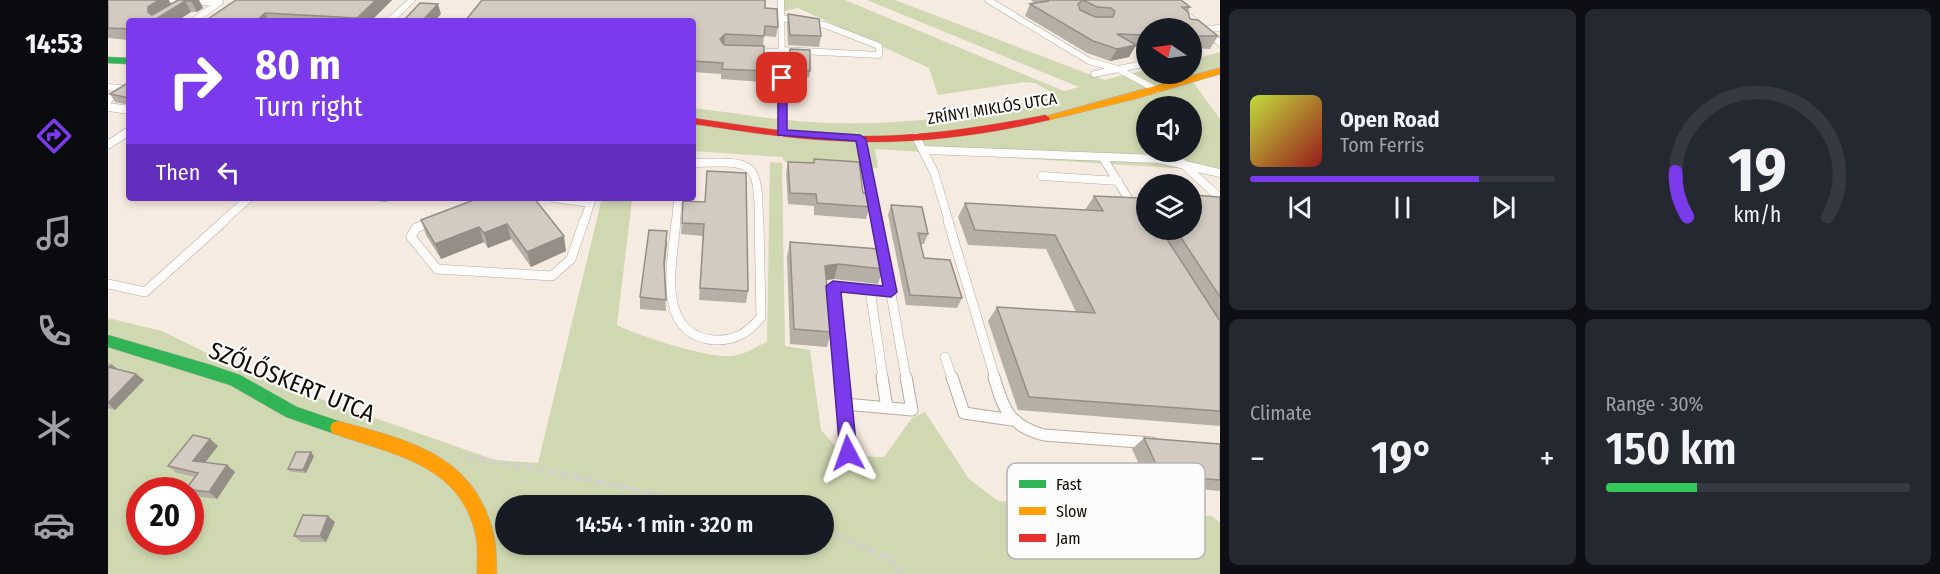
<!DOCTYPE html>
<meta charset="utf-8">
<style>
body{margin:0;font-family:"Fira Sans Condensed",sans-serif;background:#242831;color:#f1f3f6;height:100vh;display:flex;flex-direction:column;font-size:22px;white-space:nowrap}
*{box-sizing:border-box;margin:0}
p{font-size:20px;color:#9ea1a6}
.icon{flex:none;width:33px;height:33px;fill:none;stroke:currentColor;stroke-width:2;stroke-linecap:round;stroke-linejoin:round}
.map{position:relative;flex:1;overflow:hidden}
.side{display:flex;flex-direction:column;gap:9px;padding:9px;background:#0d0f14;width:720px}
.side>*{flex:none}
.guide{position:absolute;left:18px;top:18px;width:570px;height:183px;border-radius:6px;box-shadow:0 3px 9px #0003;background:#7c3aed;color:#fff;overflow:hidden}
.needle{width:39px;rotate:283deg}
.controls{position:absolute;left:1028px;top:18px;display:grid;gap:12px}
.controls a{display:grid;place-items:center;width:66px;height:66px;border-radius:50%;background:#171b24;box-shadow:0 3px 9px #0003;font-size:30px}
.speed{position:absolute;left:18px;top:477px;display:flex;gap:12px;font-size:30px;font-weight:700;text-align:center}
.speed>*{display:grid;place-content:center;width:78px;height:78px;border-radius:50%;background:#171b24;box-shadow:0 3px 9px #0003;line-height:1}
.speed .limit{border:9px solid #d22;background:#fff;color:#111}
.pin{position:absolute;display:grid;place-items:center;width:51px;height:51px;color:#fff;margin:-26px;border-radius:12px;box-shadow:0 3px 9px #0006}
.me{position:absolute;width:66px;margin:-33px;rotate:356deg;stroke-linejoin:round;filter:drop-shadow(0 0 4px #0008)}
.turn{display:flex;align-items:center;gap:21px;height:126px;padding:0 30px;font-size:27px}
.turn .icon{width:78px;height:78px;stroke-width:2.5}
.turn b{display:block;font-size:42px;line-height:51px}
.then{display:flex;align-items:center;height:57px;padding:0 30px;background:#0003;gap:12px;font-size:22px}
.big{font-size:45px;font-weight:600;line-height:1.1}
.side .tile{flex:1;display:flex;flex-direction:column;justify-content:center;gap:9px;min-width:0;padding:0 21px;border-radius:9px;background:#242831}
.side .dial{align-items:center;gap:0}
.dial svg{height:156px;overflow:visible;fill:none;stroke:#363941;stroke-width:7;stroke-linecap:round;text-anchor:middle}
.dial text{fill:#f1f3f6;stroke:none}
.song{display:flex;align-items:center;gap:18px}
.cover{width:72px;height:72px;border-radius:9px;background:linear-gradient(135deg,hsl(70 70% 55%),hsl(0 70% 35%))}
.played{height:6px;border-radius:3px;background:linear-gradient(90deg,#7c3aed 75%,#363941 75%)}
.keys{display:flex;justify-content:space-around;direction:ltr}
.heat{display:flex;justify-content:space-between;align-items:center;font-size:33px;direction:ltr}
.charge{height:9px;border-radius:4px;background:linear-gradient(90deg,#34c759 30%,#363941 0)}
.side .tiles{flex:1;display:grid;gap:9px;grid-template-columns:repeat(2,1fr)}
.trip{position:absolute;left:387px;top:495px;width:339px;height:60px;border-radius:30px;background:#171b24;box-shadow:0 3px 9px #0003;font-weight:600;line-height:60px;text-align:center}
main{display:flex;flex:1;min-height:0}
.menu{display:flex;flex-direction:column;width:108px;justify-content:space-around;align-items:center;background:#090b0e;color:#9ea1a6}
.menu .icon{width:42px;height:42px}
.menu .active{color:#7c3aed}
.menu b{font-size:27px;color:#f1f3f6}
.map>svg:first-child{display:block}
.green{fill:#d0d8b1;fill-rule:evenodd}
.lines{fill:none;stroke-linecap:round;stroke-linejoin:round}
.lane-far3-casing{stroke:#b3aba1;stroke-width:7}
.lane-far2-casing{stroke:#b3aba1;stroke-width:9}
.lane-far1-casing{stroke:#b3aba1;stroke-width:10}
.lane-casing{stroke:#b3aba1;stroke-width:13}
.fast-casing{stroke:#b3aba1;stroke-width:1}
.slow-casing{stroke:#b3aba1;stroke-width:1}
.jam-casing{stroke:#b3aba1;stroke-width:1}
.path{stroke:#d2cfcc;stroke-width:4;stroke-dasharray:8 4;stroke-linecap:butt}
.lane-far3{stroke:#fefcfa;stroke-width:6}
.lane-far2{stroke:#fefcfa;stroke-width:8}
.lane-far1{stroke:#fefcfa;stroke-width:9}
.lane{stroke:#fefcfa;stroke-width:11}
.fast{fill:#30b455;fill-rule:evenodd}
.slow{fill:#ff9f0a;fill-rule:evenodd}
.jam{fill:#e5322d;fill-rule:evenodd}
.wall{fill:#b5afa6}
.shaded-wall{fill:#948e87}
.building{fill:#d3cbc1;stroke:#948e87;stroke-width:1.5}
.route{fill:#7c3aed;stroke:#51269a;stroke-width:1.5}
.labels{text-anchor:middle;stroke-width:4.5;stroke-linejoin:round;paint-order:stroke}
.far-street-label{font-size:16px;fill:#130b04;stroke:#fcfcfc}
.near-street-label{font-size:24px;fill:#130b04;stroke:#fcfcfc}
.key{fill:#fcfcfc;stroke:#b6b4b2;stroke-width:1.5}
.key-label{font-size:16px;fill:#130b04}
</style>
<main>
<nav class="menu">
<b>14:53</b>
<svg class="icon active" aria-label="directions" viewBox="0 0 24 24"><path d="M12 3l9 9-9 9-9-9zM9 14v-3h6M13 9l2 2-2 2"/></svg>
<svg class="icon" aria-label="music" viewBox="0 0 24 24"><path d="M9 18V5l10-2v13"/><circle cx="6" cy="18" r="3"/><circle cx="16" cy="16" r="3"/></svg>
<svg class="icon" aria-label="phone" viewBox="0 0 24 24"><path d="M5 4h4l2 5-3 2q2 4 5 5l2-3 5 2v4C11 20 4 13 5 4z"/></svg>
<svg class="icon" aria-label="climate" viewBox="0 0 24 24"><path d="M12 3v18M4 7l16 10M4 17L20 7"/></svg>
<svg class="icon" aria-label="car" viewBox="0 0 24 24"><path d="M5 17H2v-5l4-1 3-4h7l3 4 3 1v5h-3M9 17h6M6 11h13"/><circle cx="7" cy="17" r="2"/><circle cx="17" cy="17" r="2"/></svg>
</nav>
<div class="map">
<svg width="1112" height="574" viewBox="0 0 1112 574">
<rect width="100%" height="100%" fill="#f6ebe0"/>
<path class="green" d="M 675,0 L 737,0 L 956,91 L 971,87 L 759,0 L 787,0 L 996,80 L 1038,70 L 1038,74 L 1083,74 L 1083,60 L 1112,52 L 1112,74 L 1085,82 L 1112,119 L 1112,176 L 1097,170 L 767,149 L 770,168 L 677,162 L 674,157 L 585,151 L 585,108 C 620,112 654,118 689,121 C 775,128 864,119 946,94 L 927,83 L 916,82 L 830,95 L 821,68 L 690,8 L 677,11 ZM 1038,106 L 1083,106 L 1083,152 L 1038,152 Z
M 662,162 L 674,163 L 677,346 L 702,350 L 713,430 L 736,456 L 776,457 L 804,418 L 817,412 L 861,479 L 890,501 L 1002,507 L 1103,516 L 1112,522 L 1112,574 L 0,574 L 0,318 L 54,331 L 142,374 L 387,460 L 430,463 L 494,198 L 524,200 L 509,325 C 531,336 601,359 625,356 C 636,355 649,346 659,342 ZM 32,490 L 82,490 L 82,542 L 32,542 ZM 398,506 L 716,506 L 716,544 L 398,544 Z"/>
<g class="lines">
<defs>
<path id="lane-far3" d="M 47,0 L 110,3
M 673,0 L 674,65
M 880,0 L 981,61 L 1010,69 L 1049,90
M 1061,0 L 1112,43
M 673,18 L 717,25 L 771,46 L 771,55 L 673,50
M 85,21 L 112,2
M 281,21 L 304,0
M 1095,29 L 1112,28
M 646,51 L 673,52
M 986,74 L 1035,64
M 674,78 L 674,99
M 0,87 L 13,88 L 1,99"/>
<path id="lane-far2" d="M 674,97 L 674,133
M 0,100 L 3,97
M 0,107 L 21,110
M 808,137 L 826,172 L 841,222
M 752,139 L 771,222
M 0,145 L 21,131
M 817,150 L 1051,159 L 1112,173
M 995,158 L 1035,222
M 585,163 C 647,161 650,160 651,222
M 1074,163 L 1112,198
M 934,176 L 1010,181
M 446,198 L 482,203
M 114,222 L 141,198
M 321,222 L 324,221
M 476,222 L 484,198
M 568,222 L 570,198"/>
<path id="lane-far1" d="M 324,221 L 308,228 L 303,237 L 329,269 L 444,276 L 463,259 L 476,221
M 568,221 C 565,260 546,335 606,340 C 627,341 640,333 653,317 L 651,221
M 770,221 L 798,378
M 840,221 L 887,378
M 1034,221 L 1038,227
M 0,284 L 37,292 L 116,221
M 762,290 L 775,378
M 837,357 L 844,378
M 734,378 L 725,286 L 782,292"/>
<path id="lane" d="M 733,377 L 736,404 L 804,410 L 798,377
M 774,377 L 779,408
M 844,377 L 856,413 L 904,420
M 886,377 C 895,408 901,426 936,435 L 1044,443
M 736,404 L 740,453"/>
<path id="fast" d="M 0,57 L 21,58 L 21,64 L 0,63 Z
M 0,335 L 103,365 L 132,375 L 189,407 L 236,423 L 238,428 L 236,433 L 230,435 L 178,417 L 122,385 L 0,347 Z"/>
<path id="slow" d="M 1112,68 L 1112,74 L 1027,99 L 937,121 L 932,118 Z
M 230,421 C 301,440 369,455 386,537 C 389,549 388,562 389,574 L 369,574 C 369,562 370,549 368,537 C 353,463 284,455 224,433 L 222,428 L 224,423 Z"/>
<path id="jam" d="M 937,115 L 942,118 L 941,120 C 873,136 801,145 731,141 C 682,139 633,131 585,124 L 585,118 C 640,126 694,135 750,136 C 813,137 875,127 937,115 Z"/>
</defs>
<use href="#lane-far3" class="lane-far3-casing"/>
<use href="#lane-far2" class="lane-far2-casing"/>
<use href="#lane-far1" class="lane-far1-casing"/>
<use href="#lane" class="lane-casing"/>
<use href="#fast" class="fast-casing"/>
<use href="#slow" class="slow-casing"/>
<use href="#jam" class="jam-casing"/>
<path class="path" d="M 358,457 L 426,468 L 603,506
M 716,530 L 782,558 L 792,574"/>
<use href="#lane-far3" class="lane-far3"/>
<use href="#lane-far2" class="lane-far2"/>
<use href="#lane-far1" class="lane-far1"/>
<use href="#lane" class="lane"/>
<use href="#fast" class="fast"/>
<use href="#slow" class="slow"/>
<use href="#jam" class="jam"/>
</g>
<path class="wall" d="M 0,0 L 63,4 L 70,0 L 91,0 L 95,8 L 89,12 L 83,12 L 69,21 L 21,21 L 21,40 L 0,38 Z
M 128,0 L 284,0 L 263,21 L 97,21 Z
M 923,0 L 1073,0 L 1082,7 L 1080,12 L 1082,19 L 1110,36 L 1102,49 L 1083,48 L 1083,28 L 1038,28 L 1038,48 L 1027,47 L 1021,57 L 1002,61 L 979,53 L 917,16 L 922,4 L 926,3 Z
M 657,8 L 670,27 L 668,37 L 656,36 L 655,46 L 656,71 L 655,82 L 613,79 L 613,74 L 585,72 L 585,21 Z
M 680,14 L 713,36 L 711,47 L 680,45 L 679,24 Z
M 682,49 L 702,71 L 701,77 L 682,76 L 681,56 Z
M 21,82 L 21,105 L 7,102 L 2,94 Z
M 706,159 L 755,193 L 762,207 L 758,219 L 706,215 L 706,206 L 680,204 L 678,173 L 680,162 L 705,163 Z
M 986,196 L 1036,204 L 1038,201 L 1038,230 L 1083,230 L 1112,197 L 1112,426 L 910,410 L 880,321 L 889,307 L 968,312 L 938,249 L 860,245 L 850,217 L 857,203 L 977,210 Z
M 247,198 L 282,198 L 278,202 Z
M 371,198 L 458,251 L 423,267 L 403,239 L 380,248 L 376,242 L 333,259 L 318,235 L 313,220 Z
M 597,202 L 640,291 L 638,303 L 591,300 L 595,236 L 573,234 L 575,207 Z
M 783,205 L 820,234 L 816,244 L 812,244 L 816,258 L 854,298 L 849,308 L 798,305 L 780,215 Z
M 682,242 L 775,269 L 770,284 L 726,279 L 718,280 L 723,332 L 719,347 L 682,344 L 679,257 Z
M 559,243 L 556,270 L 558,311 L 532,309 L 532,297 Z
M 0,363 L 10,370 L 28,374 L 36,380 L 7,410 L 0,408 Z
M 1036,438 L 1112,444 L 1112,491 L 1040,484 L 1024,449 Z
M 102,439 L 110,446 L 97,462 L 119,465 L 127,472 L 109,499 L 87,496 L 82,493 L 82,490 L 78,489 L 87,477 L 69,473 L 60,466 Z
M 206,456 L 198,473 L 183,472 L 180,469 Z
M 227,522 L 218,542 L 193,542 L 186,536 Z"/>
<path class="shaded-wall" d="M 51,0 L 61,0 L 64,6 L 77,1 L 83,12 L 69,21 L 45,21 L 40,12 L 40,7 Z
M 85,0 L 91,0 L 95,8 L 89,12 L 83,1 Z
M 268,0 L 284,0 L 263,21 L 250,21 L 249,18 Z
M 330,4 L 333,14 L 327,21 L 314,21 Z
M 157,13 L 161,21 L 148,21 Z
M 617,34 L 616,45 L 612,39 Z
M 1028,45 L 1021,57 L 1002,61 L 1009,49 Z
M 399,224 L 403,239 L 380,248 L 376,233 Z
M 371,227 L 376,242 L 333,259 L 327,244 Z
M 559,231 L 559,243 L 556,274 L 556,262 Z
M 456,236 L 458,251 L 423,267 L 419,252 Z
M 730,264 L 726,279 L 713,281 L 717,266 Z
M 3,364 L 11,370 L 7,374 L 0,367 Z
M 28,374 L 36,380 L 7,410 L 0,403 Z
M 102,439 L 110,446 L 93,468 L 85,461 Z
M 203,452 L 206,456 L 198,473 L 195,470 Z
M 119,465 L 127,472 L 109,499 L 101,492 Z
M 220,516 L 227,522 L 218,542 L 212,536 Z"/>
<path class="building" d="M 0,0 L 51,0 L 40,7 L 40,12 L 44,15 L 70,0 L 85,0 L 83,1 L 77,1 L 45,21 L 21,21 L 21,29 L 0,28 Z
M 128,0 L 268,0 L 249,18 L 157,13 L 148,21 L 97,21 Z
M 374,0 L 657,0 L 657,8 L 669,9 L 670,27 L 657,26 L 656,36 L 617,34 L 612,39 L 616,45 L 656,46 L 656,71 L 614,69 L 615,63 L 585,61 L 585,21 L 357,21 Z
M 939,0 L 975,0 L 970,4 L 972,10 L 987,17 L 1005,17 L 1007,11 L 1003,8 L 989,7 L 975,0 L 1073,0 L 1082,7 L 1074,7 L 1080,12 L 1082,19 L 1090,20 L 1110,36 L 1083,36 L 1083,28 L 1038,28 L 1038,35 L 1009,34 L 1028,45 L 1009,49 L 985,41 L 922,4 L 940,1 Z
M 312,3 L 330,4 L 314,21 L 295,21 Z
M 680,14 L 711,19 L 713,36 L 682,35 Z
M 682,49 L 702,50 L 702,71 L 683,69 Z
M 21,82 L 21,98 L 2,94 Z
M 706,159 L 751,162 L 755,193 L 760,193 L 762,207 L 709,203 L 708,194 L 682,193 L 680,162 L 706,163 Z
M 599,171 L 638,173 L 640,291 L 592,288 L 596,224 L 574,223 L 575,201 L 597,202 Z
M 1083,195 L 1112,197 L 1112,297 L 1068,230 L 1083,230 Z
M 986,196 L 1032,198 L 1038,207 L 1038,230 L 1053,230 L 1112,321 L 1112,411 L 921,397 L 889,307 L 987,313 L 947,235 L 867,230 L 857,203 L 995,211 Z
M 371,198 L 426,198 L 456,236 L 419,252 L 399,224 L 376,233 L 371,227 L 327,244 L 313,220 Z
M 783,205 L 814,207 L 820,234 L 810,233 L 816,258 L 842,260 L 854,298 L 802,295 Z
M 541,230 L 559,231 L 556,262 L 558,300 L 532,297 Z
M 682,242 L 771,249 L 775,269 L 730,264 L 717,266 L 723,332 L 686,329 Z
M 0,367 L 28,374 L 0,403 Z
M 85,435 L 102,439 L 85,461 L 119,465 L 101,492 L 78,489 L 90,473 L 60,466 Z
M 1036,438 L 1112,444 L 1112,480 L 1053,475 Z
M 188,452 L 203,452 L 195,470 L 180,469 Z
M 195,515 L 220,516 L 212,536 L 186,536 Z"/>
<path class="route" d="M 674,76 L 679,78 L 679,130 L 752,135 L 758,139 L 789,292 L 783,297 L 733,292 L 749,453 L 746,459 L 740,461 L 734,459 L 732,453 L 718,286 L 725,281 L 775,286 L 748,141 L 670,135 L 670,78 Z"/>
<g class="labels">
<g class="far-street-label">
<text transform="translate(884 108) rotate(-9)" y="6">ZRÍNYI MIKLÓS UTCA</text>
</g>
<g class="near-street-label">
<text transform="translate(184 382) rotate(22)" y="8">SZŐLŐSKERT UTCA</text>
</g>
</g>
<rect x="899" y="463" width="198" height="96" rx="9" class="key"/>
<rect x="911" y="480" width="27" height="8" fill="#30b455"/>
<rect x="911" y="507" width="27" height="8" fill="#ff9f0a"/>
<rect x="911" y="534" width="27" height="8" fill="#e5322d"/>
<g class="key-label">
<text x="948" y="490">Fast</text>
<text x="948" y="517">Slow</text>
<text x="948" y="544">Jam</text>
</g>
</svg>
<div class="controls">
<a><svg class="needle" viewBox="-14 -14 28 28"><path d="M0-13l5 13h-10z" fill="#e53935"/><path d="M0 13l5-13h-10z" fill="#9ea1a6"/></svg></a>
<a><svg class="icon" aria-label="sound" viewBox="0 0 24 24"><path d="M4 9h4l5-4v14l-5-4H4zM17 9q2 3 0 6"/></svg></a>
<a><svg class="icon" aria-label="layers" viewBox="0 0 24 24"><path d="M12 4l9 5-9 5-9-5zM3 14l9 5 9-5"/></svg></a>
</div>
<div class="speed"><div class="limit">20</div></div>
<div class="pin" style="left:674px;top:78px;background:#d93025"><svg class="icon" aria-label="arrive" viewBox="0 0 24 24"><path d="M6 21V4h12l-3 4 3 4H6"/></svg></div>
<svg class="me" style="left:740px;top:453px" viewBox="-20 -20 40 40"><path d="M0-17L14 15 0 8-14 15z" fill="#7c3aed" stroke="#fff" stroke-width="4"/></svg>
<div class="trip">14:54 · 1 min · 320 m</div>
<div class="guide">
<div class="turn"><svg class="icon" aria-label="right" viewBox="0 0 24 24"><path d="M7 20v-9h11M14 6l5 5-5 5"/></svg><div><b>80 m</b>Turn right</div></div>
<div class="then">Then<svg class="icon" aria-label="left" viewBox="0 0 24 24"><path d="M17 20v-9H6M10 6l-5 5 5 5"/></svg></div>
</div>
</div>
<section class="side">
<div class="tiles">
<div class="tile">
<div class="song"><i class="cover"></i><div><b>Open Road</b><p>Tom Ferris</p></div></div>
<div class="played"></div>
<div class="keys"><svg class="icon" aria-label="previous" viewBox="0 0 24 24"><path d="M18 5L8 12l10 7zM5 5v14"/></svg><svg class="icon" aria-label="pause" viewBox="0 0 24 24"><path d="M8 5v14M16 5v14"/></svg><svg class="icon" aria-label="next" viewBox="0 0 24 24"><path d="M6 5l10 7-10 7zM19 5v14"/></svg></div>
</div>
<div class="tile dial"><svg viewBox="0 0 100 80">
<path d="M14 69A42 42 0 1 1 86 69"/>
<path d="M14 69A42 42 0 0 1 8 46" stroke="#7c3aed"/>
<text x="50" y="56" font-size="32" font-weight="700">19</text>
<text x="50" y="72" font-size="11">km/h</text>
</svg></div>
<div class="tile"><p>Climate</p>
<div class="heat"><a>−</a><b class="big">19°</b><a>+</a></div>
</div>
<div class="tile"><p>Range · 30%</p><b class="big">150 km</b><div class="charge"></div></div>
</div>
</section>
</main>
